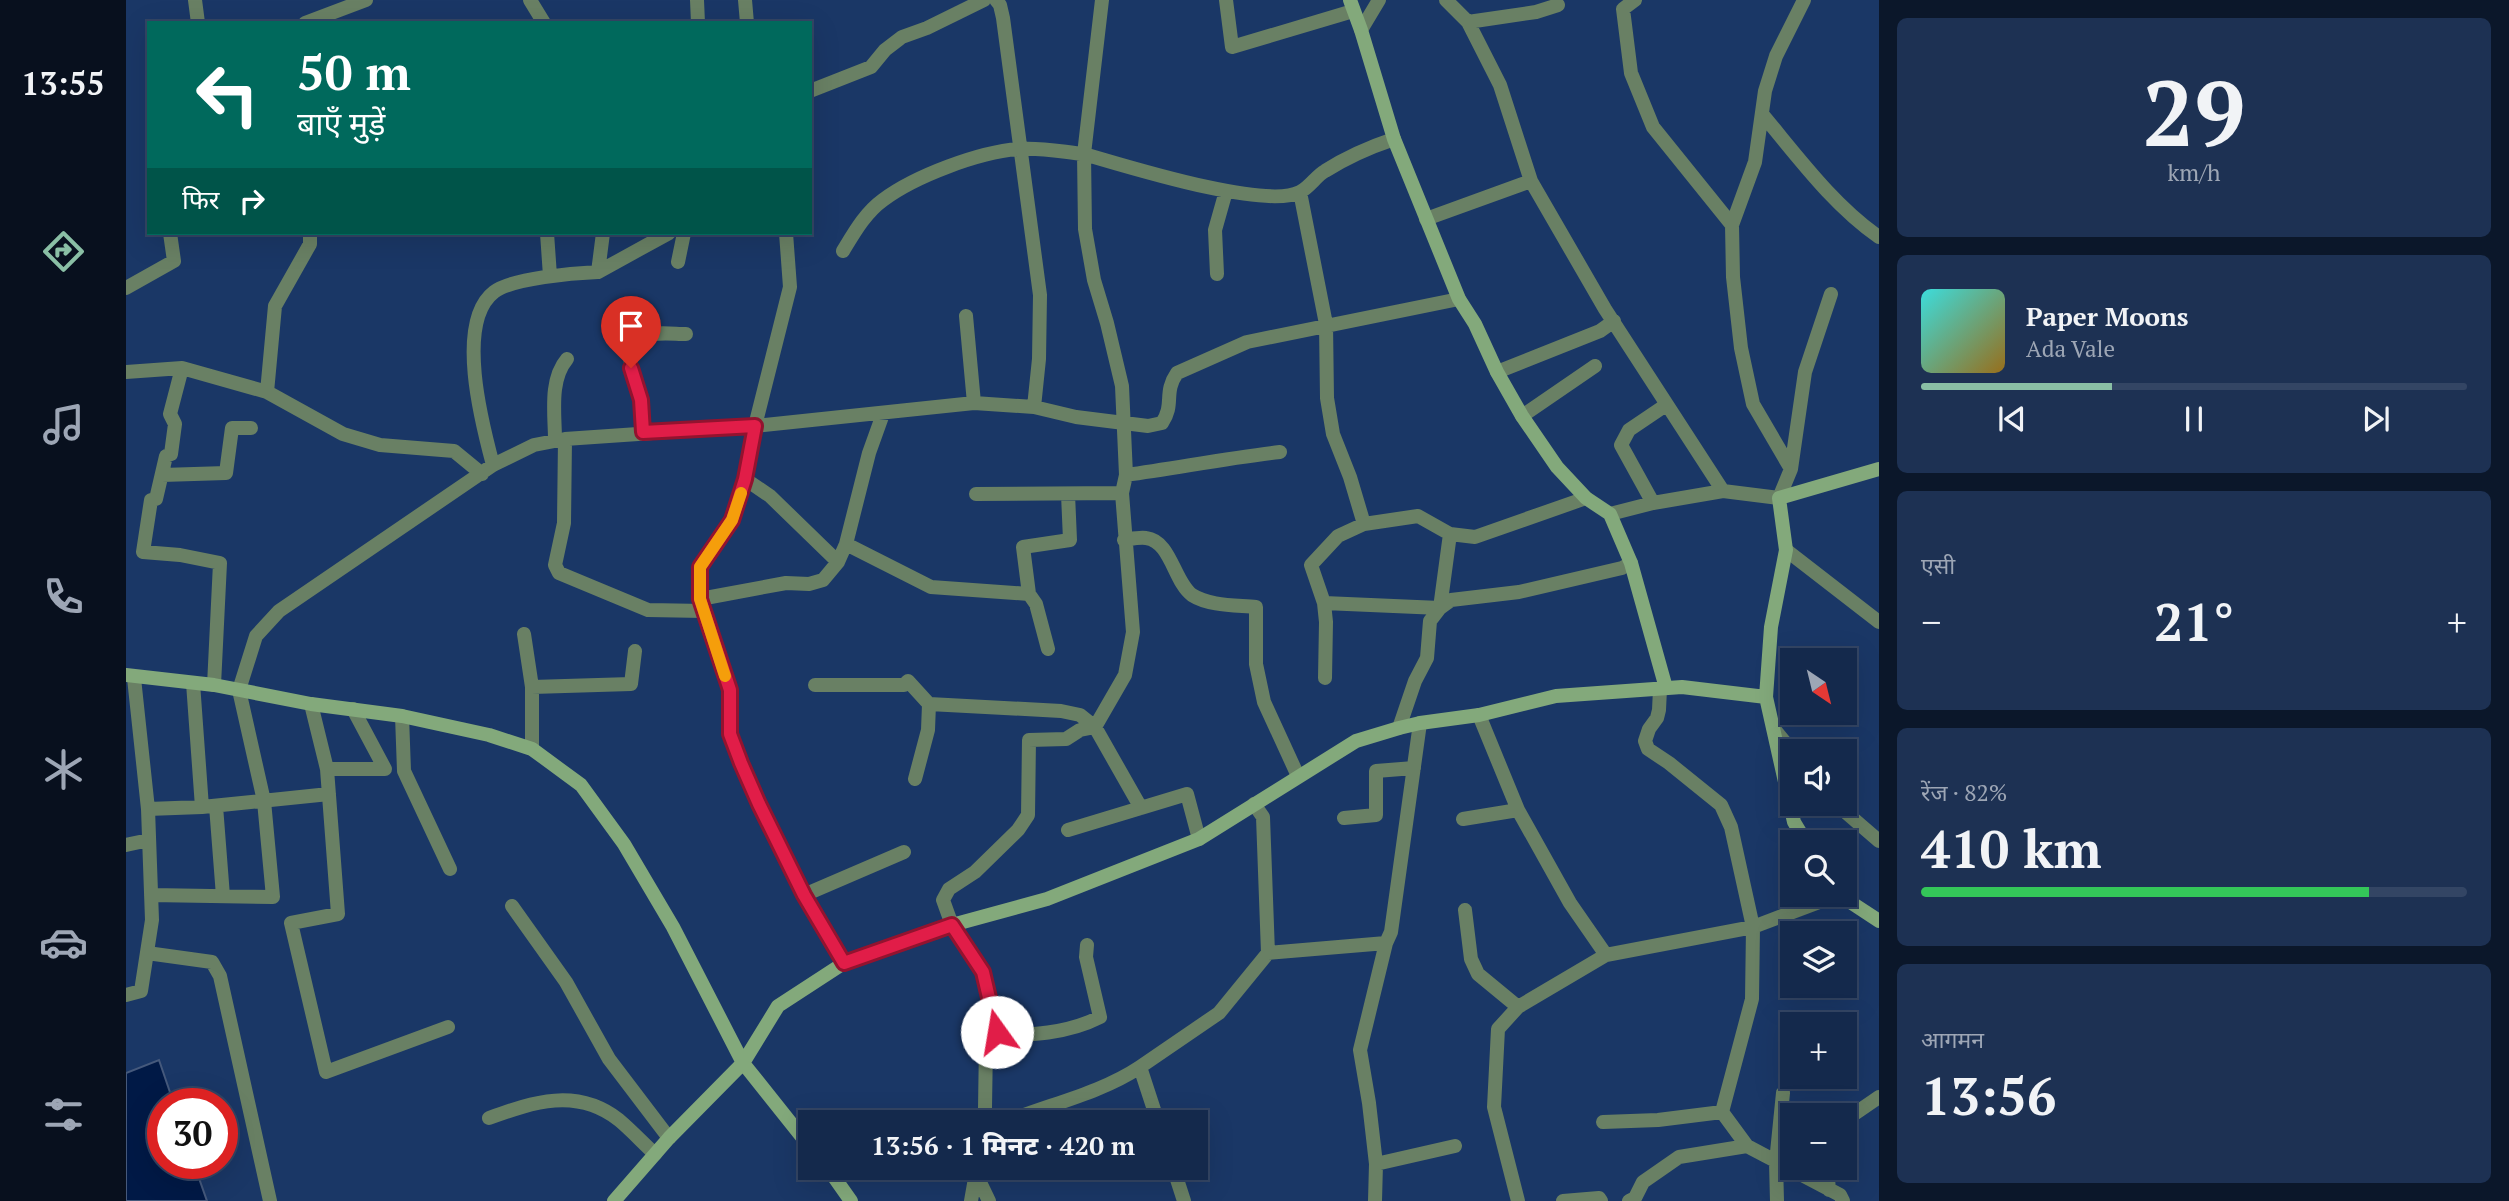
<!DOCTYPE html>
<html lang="hi">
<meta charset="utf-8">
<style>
body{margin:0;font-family:"PT Serif","Noto Sans Devanagari",serif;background:#1d3153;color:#f1f3f6;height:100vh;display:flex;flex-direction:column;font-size:26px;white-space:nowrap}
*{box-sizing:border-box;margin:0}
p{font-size:23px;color:#9da6b5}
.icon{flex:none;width:38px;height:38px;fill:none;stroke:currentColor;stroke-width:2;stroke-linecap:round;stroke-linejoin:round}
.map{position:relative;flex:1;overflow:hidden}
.details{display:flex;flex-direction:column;gap:18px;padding:18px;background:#0b172a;width:630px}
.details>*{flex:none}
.top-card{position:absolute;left:21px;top:21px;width:665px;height:214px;border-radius:0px;box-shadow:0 7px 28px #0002,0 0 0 2px #334564;background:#00695c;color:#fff;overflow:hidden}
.needle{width:46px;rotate:145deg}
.controls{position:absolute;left:1654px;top:648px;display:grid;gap:14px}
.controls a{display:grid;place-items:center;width:77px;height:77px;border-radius:0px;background:#14294c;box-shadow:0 7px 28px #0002,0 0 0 2px #334564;font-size:35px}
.speed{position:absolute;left:21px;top:1088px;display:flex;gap:14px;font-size:35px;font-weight:700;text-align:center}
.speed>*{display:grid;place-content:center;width:91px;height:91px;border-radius:50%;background:#14294c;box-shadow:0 7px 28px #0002,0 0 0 2px #334564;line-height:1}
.speed .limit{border:10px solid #d22;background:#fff;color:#111}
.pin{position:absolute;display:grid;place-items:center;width:60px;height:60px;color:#fff;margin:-72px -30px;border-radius:50% 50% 50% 0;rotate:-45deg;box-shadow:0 0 7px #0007}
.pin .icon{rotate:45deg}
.me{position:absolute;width:77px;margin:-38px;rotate:347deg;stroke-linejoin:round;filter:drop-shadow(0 0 5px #0008)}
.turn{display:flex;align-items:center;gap:24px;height:147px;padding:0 35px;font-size:32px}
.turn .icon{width:91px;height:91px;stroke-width:2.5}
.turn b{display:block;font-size:49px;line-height:60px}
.then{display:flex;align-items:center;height:66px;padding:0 35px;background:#0003;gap:14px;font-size:26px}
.big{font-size:52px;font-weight:800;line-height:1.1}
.details .widget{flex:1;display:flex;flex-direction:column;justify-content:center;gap:10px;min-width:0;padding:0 24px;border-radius:10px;background:#1d3153}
.details .dial{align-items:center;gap:0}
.dial b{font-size:91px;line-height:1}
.song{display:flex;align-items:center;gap:21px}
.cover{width:84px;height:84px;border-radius:10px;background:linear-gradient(135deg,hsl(180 70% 55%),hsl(40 70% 35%))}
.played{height:7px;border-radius:4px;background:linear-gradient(90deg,#8abfa5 35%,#334564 35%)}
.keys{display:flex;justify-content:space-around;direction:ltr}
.heat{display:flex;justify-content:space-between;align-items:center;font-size:38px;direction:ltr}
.charge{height:10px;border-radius:5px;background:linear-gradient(90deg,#34c759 82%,#334564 0)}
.trip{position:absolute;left:672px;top:1110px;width:410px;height:70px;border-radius:0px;background:#14294c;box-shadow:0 7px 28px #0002,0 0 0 2px #334564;font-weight:800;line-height:70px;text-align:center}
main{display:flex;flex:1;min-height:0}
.tab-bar{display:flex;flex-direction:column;width:126px;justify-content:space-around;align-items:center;background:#08101e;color:#9da6b5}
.tab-bar .icon{width:49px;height:49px}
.tab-bar .active{color:#8abfa5}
.tab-bar b{font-size:32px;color:#f1f3f6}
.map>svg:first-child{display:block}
.water{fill:#001946;stroke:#45597c;stroke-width:2}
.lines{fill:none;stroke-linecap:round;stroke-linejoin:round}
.street{stroke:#698064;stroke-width:14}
.secondary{stroke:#83a97b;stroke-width:14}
.route-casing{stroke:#92132f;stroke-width:18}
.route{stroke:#e11d48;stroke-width:12}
.slow{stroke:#f59e0b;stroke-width:12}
</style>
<main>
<nav class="tab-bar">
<b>13:55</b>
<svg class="icon active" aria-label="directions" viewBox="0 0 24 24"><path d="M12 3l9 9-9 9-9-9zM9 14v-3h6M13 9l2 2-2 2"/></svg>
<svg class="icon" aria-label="music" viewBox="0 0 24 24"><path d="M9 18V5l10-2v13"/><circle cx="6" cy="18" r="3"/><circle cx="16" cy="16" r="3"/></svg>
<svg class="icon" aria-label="phone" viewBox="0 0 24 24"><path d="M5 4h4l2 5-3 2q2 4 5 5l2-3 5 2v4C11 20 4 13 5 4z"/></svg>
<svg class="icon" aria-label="climate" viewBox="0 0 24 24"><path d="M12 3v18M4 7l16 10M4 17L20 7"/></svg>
<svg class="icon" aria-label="car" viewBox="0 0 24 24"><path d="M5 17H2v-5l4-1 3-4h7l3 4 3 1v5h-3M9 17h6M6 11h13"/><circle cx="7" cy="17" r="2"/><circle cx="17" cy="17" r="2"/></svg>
<svg class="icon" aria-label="filters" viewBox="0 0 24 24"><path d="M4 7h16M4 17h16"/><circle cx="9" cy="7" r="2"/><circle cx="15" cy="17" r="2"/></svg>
</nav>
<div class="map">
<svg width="1753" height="1201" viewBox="0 0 1753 1201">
<rect width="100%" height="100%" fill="#1a3766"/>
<path class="water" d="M 33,1060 L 48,1104 L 37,1104 L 37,1164 L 68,1164 L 81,1201 L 0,1201 L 0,1073 Z"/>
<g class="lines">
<path class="street" d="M 69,0 L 72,23
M 404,0 L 418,23
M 571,0 L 572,23
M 619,0 L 621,23
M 870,0 L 874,5 L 877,18 L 914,295 L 913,359 L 908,407
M 1100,0 L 1106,47 L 1227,11
M 1320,0 L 1342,22 L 1374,85 L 1405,181 L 1479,309 L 1597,491
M 1509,0 L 1497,9 L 1505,73 L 1527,127 L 1606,225
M 1342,22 L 1410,12 L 1432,5
M 179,23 L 240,0
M 1235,30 L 1253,0
M 684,91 L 745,67 L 759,50 L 776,37 L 801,28 L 858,0
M 1636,114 C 1672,157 1707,205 1753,237
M 1174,192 L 1200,324 L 1201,398 L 1207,434 L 1224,477 L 1238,524
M 1300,219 L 1405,181
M 421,233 L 424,276
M 660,233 L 664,287 L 629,426 L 619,479 L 606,520 L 574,567 L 574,599 L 604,690 L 605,734 L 615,763 L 633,805 L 678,895 L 718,963
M 717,251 C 728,233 739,213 757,200 C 789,176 853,152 893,149 C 914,147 937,152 958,154 L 976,0
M 552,262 L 558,233
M 472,272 L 543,233
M 1091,274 L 1089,230 L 1100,191
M 0,288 L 48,261 L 44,233
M 840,316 L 848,403
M 56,368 L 44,414 L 49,424 L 45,454 L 40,456 L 30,499 L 25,500 L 17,552 L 54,555 L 94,563 L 88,685
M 0,372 L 56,368 L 141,392 L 217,434 L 254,445 L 328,451 L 356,474
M 1371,372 L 1474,331 L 1488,321
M 141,392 L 149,306 L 184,244 L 184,233
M 1396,416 L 1469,366
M 517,432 C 516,421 517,409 514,399 C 511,382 493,347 515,337 C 528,331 547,334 560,334
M 439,439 L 438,523 L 429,565 L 433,573 L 522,610 L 578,611
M 429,440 C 429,415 423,380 441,359
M 367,465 C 356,424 329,322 368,292 C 386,278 449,273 472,272 L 477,233
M 1665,469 L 1627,404 L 1615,348 L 1607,277 L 1606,225 L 1629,162 L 1639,91 L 1650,56 L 1678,0
M 36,475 L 100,473 L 106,428 L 125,428
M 1000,475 C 1051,468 1102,458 1154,452
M 619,479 L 644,496 L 712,562
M 850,494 L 996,493
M 1527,503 L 1495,445 L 1503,430 L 1540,405
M 1484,514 L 1527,503 L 1597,491 L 1653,498 L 1665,469 L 1679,372 L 1705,294
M 998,540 C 1005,539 1013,537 1020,538 C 1045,541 1048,582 1066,595 C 1083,606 1111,605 1130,607 L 1130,664 L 1138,702 L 1172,776
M 720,544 L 805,587 L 903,594 L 910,604 L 922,649
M 1660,550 L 1753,622
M 903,594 L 897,547 L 944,540 L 942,494
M 574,599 L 660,583 L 683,584 L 697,580 L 712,562 L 720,544 L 743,453 L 757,414
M 1198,603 L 1314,608 L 1324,534
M 398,634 L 406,687 L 406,749
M 1199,678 L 1200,622 L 1198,603 L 1185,565 L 1212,536 L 1238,524 L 1292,516 L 1324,534 L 1349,537 L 1460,498
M 67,683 L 76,807
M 689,685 L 778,685 L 782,681 L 803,704
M 406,687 L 505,684 L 509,651
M 185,704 L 201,769 L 212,914 L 165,923 L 200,1072 L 322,1027
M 1353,715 L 1392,810 L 1444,903 L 1480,955
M 276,716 L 278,771 L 324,869
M 1273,728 L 1289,681 L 1301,658 L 1304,621 L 1314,608 L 1325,600 L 1393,592 L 1496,568 L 1505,563
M 1648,729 L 1666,751
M 201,769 L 259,769 L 227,709
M 789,779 L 802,730 L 803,704 L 935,711 L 954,715 L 969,727 L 1015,808
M 1709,803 L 1753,841
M 1128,804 L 1137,817 L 1142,953 L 1260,943 L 1265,932 L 1294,723
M 90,806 L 97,896
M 22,809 L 76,807 L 203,794
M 1218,818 L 1250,815 L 1250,771 L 1288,768
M 1337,819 L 1392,810
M 942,830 L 1061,794 L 1073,839
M 0,845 L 23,840
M 25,895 L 147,897 L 138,801 L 113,690 L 130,636 L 153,611 L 367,465 L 408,445 L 439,439 L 629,426 L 848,403 L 908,407 L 950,417 L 1022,426 L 1036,423 C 1049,404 1037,393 1051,373 L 1121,342 L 1333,299
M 678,895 L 778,852
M 386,906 L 440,982 L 483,1059 L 543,1138
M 1339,910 L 1345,959 L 1352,974 L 1392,1007
M 21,953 L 86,962 L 94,976 L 144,1201
M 0,995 L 15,991 L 26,920 L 22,809 L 8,678
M 867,1036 C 904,1035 941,1034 974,1017 L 960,957 L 961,945
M 1596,1112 L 1621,1146 L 1714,1195 L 1717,1201
M 893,1117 C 933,1102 978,1091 1014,1067
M 363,1118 C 407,1102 451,1087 493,1120 C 506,1131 517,1143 529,1154
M 1718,1121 L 1753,1097
M 857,1122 L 859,1108 L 860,1043 L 871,1032 L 857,972 L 826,925 L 817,900 L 823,889 L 849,872 L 892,830 L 902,815 L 903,740 L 940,739 L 954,730 L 969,727 L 999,675 L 1007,632 L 996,493 L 1000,475 L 996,386 L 981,323 L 968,280 L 959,229 L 958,154 C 1000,166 1139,210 1174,192 C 1184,187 1190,176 1199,171 C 1221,157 1244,147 1268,139
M 1032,1122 L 1014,1067 L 1093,1013 L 1142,953
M 1477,1122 L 1532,1120 L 1596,1112 L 1626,999 L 1627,927 L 1605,827 L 1595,805 L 1543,763 L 1522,749 L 1519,741 L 1523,729 L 1531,718 L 1533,710 L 1534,689
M 1250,1164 L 1329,1146
M 1047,1167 L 1058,1201
M 1701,1167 L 1703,1190
M 850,1174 L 863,1201
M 845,1201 L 851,1167
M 1249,1201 L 1250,1164 L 1243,1103 L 1234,1050 L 1260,943
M 1392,1201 L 1368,1107 L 1372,1029 L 1392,1007 L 1480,955 L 1627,927 L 1712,895
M 1437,1201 L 1473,1198 L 1475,1201
M 1503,1201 L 1509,1198 L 1517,1182 L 1553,1157 L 1621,1146
M 1651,1201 L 1650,1162 L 1657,1093"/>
<path class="secondary" d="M 1224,0 L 1235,30 L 1268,139 L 1333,299 L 1349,324 L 1371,372 L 1396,416 L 1431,467 L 1460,498 L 1484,514 L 1505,563 L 1540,688
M 0,675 L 88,685 L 185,704 L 276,716 L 363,735 L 406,749 L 455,785 L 498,844 L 547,927 L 617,1063 L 684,1147
M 1680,842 L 1668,822 L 1640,697 L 1645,627 L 1660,550 L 1653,498 L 1753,469
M 1712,894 L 1753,921
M 701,1167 L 725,1201
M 488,1201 L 543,1138 L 617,1063 L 652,1006 L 718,963 L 826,925 L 921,899 L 1073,839 L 1230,741 L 1273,728 L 1294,723 L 1353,715 L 1430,696 L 1556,687 L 1640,697"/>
</g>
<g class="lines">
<defs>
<path id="route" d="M 505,368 L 515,400 L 517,432 L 629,426 L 619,479 L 606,520 L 574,567 L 574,599 L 604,690 L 604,734 L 615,763 L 633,804 L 678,895 L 718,963 L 826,925 L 857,972 L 871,1032"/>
</defs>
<use href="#route" class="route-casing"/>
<use href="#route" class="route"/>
<path class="slow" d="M 599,676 L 574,599 L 574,567 L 606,520 L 615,493"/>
</g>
</svg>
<div class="controls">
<a><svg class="needle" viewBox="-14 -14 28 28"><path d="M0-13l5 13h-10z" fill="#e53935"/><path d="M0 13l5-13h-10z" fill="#9da6b5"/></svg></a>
<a><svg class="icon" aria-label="sound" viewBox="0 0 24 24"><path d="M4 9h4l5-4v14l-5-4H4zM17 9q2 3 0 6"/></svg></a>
<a><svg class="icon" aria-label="search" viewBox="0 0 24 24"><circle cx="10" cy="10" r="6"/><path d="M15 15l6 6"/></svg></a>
<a><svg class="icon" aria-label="layers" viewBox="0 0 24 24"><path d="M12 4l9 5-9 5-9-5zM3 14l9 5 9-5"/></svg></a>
<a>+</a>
<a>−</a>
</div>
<div class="speed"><div class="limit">30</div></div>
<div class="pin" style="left:505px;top:368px;background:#d93025"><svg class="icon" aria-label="arrive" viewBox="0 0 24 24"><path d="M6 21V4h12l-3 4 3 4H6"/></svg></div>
<svg class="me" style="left:871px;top:1032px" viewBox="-20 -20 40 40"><circle r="19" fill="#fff"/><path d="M0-13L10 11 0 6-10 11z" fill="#e11d48"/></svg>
<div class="trip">13:56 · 1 मिनट · 420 m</div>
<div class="top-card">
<div class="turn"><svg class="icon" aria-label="left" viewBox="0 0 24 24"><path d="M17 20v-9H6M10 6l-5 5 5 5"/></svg><div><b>50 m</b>बाएँ मुड़ें</div></div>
<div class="then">फिर<svg class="icon" aria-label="right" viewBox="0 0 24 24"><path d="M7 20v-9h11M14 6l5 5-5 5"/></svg></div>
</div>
</div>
<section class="details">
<div class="widget dial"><b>29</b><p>km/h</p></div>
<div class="widget">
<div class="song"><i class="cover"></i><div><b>Paper Moons</b><p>Ada Vale</p></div></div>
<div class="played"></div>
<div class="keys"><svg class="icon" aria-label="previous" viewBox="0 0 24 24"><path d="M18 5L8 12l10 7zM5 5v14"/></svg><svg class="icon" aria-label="pause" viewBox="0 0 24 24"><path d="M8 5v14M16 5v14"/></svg><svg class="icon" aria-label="next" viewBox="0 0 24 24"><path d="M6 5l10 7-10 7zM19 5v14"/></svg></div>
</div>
<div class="widget"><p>एसी</p>
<div class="heat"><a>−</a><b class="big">21°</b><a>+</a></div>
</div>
<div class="widget"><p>रेंज · 82%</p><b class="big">410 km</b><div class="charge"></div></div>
<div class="widget"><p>आगमन</p><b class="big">13:56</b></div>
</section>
</main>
